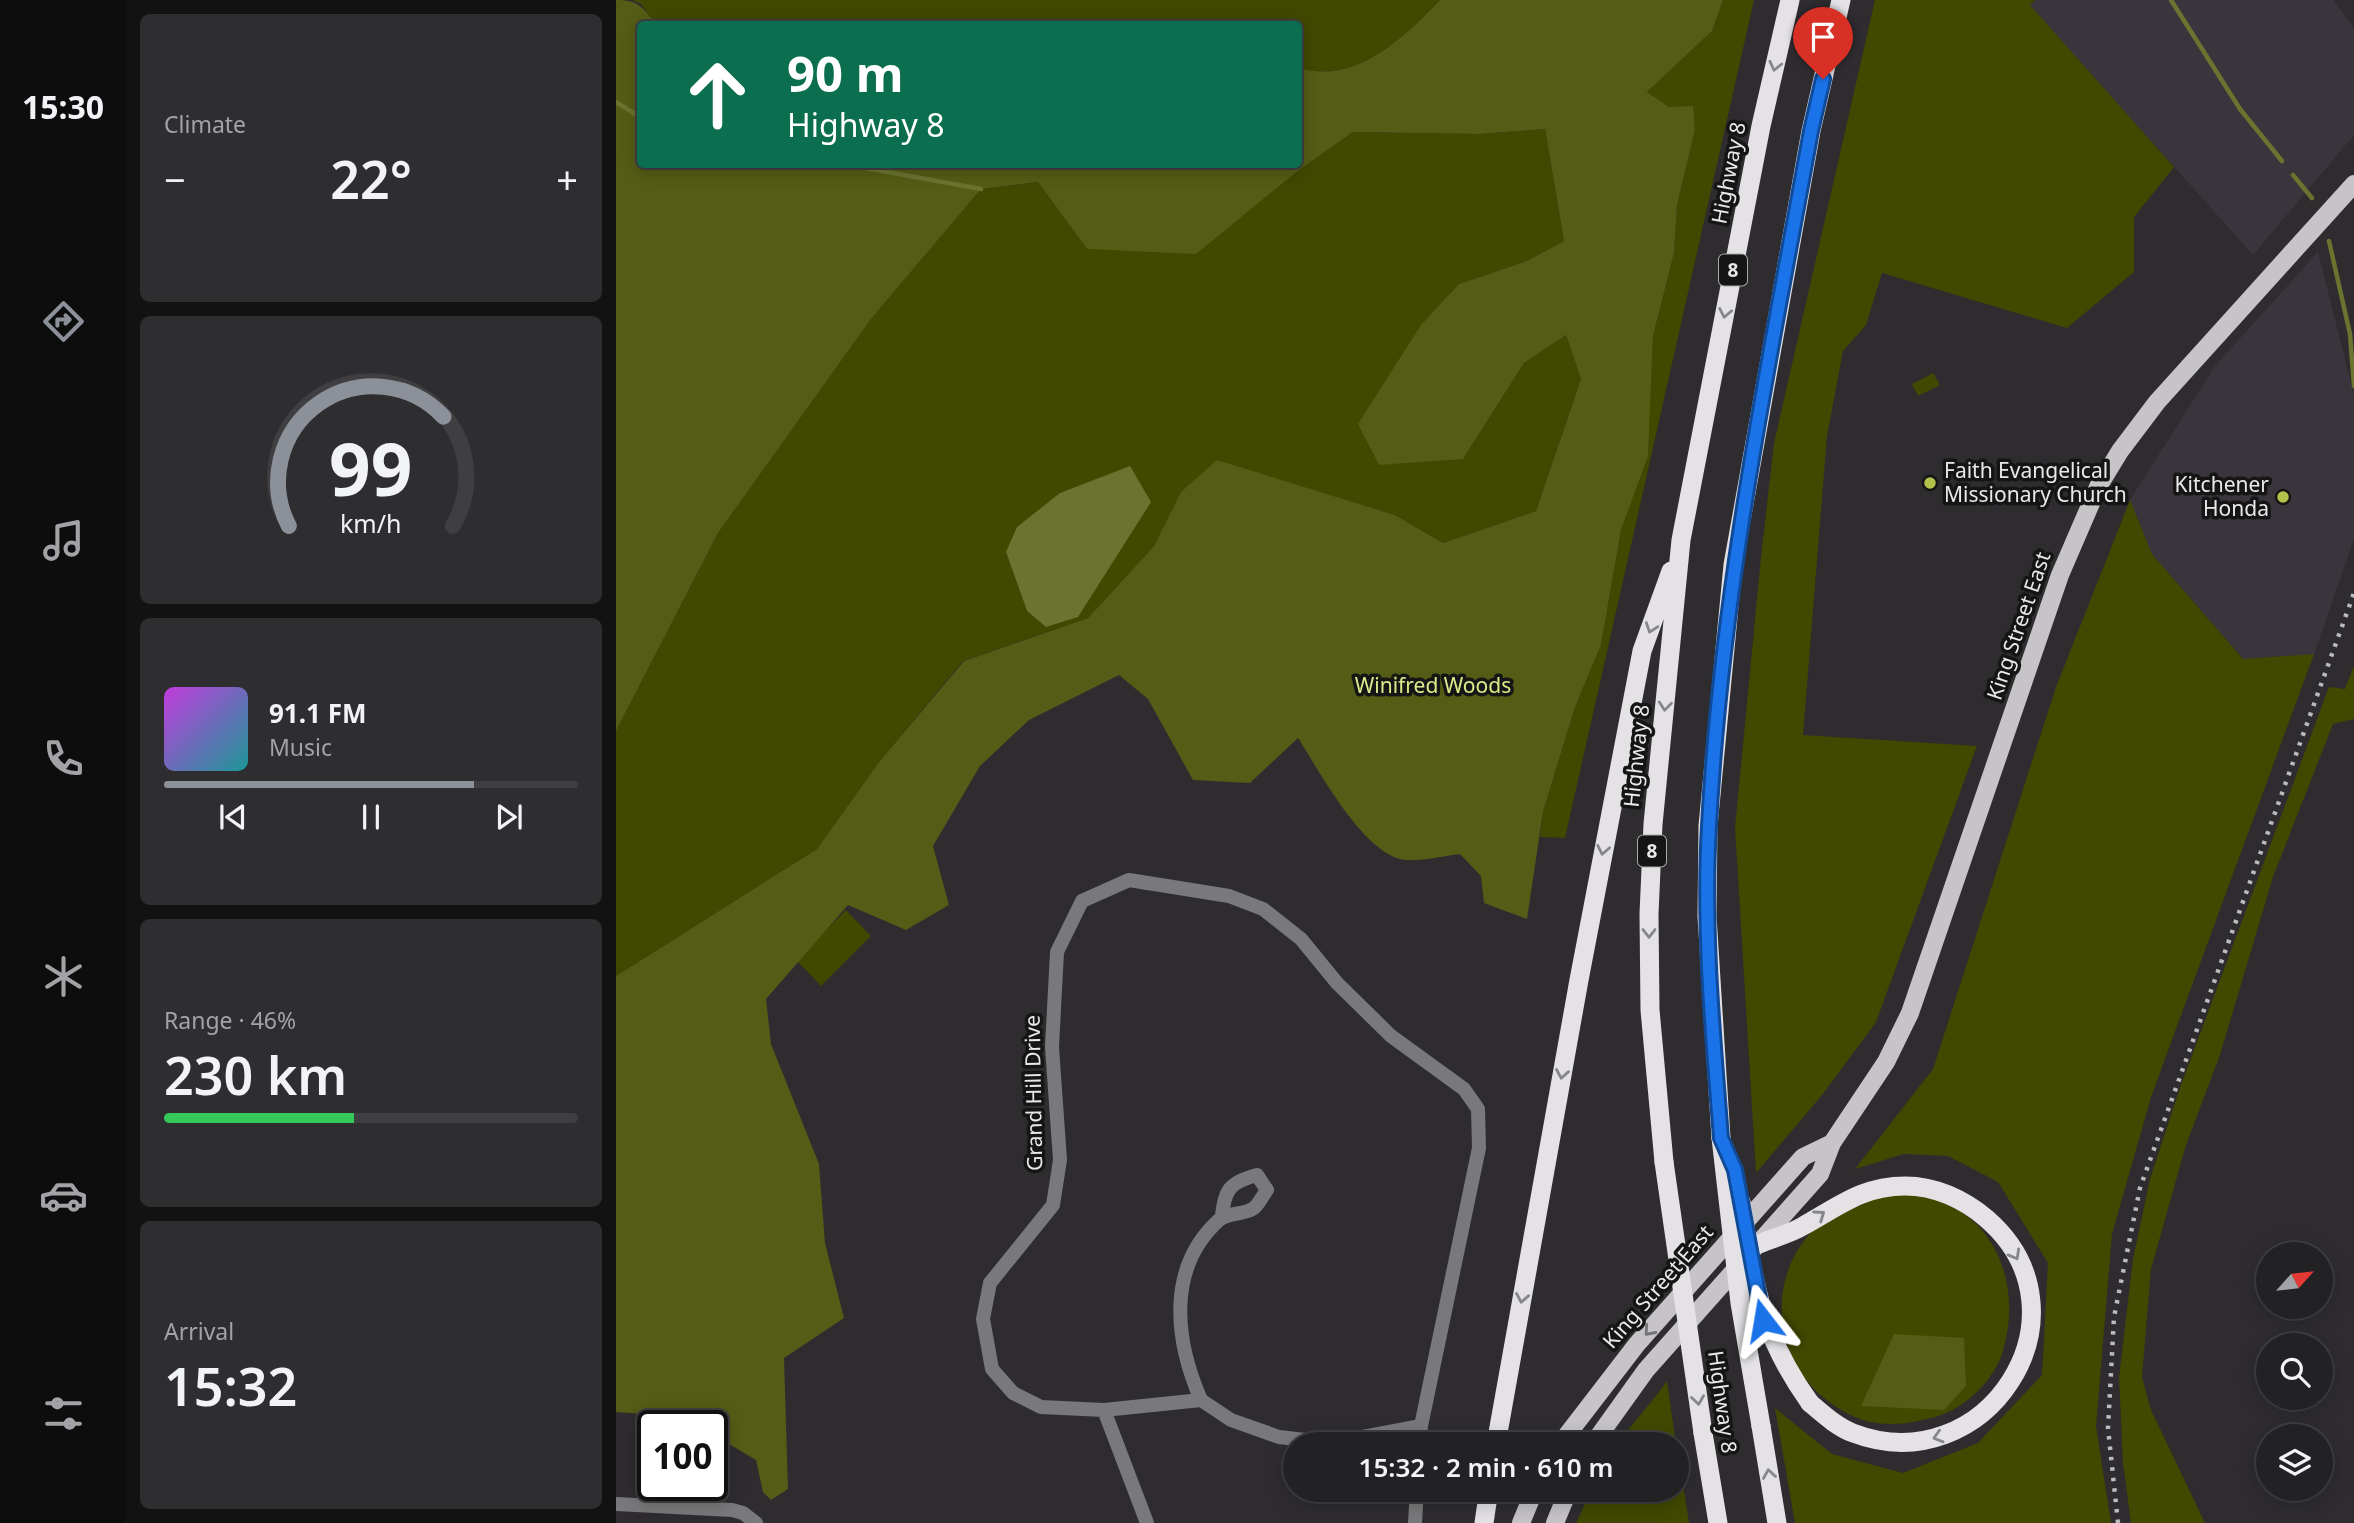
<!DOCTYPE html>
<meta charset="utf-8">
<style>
body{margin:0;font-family:"Noto Sans",sans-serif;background:#2e2e30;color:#f1f3f6;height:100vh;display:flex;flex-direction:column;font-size:26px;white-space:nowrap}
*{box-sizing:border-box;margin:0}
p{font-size:23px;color:#a2a3a6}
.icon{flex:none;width:38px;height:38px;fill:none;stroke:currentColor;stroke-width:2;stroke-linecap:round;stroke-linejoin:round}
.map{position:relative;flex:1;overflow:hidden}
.sheet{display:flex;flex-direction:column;gap:14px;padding:14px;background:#131213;width:490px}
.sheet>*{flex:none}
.hud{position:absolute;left:21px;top:21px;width:665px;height:147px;border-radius:7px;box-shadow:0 4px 18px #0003,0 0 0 2px #3f3e41;background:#0b6e4f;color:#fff;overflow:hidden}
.needle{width:46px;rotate:63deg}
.tools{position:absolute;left:1640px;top:1242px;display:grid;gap:14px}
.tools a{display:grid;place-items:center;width:77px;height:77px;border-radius:50%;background:#222123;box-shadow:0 4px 18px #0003,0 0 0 2px #3f3e41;font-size:35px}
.speed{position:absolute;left:21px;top:1410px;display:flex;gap:14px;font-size:35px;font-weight:700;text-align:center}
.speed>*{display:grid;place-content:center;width:91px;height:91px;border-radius:50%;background:#222123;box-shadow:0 4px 18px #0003,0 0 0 2px #3f3e41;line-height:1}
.speed .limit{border:4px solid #111;border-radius:10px;background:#fff;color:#111}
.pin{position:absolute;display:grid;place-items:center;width:60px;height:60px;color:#fff;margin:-72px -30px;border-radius:50% 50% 50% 0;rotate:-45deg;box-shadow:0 0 7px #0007}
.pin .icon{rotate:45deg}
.me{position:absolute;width:77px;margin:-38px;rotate:346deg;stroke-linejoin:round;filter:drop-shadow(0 0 5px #0008)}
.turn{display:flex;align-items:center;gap:24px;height:147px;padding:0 35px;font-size:32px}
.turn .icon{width:91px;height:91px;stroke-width:2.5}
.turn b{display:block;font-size:49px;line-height:60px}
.big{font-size:52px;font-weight:600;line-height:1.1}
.sheet .card{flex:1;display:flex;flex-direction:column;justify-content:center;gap:10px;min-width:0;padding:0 24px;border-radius:10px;background:#2e2e30}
.sheet .dial{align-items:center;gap:0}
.dial svg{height:182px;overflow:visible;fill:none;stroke:#3f3e41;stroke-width:7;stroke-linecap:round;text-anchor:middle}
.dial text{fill:#f1f3f6;stroke:none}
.song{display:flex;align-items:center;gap:21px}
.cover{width:84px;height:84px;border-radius:10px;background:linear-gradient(135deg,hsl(290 70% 55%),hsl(180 70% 35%))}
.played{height:7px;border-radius:4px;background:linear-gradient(90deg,#8c9099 75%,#3f3e41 75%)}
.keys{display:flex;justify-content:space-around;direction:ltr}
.heat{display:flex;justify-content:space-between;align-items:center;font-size:38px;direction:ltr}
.charge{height:10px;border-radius:5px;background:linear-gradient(90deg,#34c759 46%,#3f3e41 0)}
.trip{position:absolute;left:667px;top:1432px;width:406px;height:70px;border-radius:35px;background:#222123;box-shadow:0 4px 18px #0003,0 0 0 2px #3f3e41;font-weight:600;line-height:70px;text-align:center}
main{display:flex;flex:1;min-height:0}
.dock{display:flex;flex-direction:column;width:126px;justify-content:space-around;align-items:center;background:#0e0d0e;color:#a2a3a6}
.dock .icon{width:49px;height:49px}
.dock .selected{color:#8c9099}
.dock b{font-size:32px;color:#f1f3f6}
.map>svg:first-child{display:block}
.built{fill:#3a353d}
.green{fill:#414800;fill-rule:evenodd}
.forest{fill:#545c15}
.water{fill:#6a732f}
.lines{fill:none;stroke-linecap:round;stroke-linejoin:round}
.stream{stroke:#6a732f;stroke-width:4.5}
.minor{stroke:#79787a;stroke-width:14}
.major{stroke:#c6c4c7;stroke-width:18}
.highway{stroke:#e4e2e5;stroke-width:19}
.rail{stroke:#bbbabc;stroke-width:4.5;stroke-dasharray:3.5 7;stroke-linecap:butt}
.highway-bridge{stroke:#e4e2e5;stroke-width:19}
.oneway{stroke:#878688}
.oneway2{stroke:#767577}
.route-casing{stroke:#114b97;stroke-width:18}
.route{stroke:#1a73e8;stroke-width:12}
.poi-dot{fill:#b3c24b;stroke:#151516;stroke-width:2.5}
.labels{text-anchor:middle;stroke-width:7;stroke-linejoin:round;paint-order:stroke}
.shield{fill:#151516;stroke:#a9a9aa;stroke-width:2}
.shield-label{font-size:19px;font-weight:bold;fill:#e9e8ea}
.street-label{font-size:21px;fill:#e9e8ea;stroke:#151516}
.poi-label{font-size:21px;fill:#e9e8ea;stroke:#151516;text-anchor:start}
.park-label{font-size:21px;fill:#dceb8a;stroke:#151516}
</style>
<main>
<nav class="dock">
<b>15:30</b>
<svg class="icon selected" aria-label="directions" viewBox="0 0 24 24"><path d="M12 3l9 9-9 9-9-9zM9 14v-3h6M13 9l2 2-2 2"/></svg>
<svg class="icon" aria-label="music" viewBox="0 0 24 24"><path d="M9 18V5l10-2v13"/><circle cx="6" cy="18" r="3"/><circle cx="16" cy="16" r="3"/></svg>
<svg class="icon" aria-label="phone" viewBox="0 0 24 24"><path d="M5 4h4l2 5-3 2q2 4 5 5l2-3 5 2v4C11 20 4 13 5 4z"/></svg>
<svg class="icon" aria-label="climate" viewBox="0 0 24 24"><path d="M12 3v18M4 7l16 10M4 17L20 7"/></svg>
<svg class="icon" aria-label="car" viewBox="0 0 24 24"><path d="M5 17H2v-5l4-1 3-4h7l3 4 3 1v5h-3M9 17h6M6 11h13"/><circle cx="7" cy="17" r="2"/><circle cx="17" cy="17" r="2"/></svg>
<svg class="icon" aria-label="filters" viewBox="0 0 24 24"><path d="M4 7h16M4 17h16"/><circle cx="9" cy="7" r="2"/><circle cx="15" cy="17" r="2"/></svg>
</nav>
<section class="sheet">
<div class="card"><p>Climate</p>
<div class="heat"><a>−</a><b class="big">22°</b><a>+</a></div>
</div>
<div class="card dial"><svg viewBox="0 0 100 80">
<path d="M14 69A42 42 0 1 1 86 69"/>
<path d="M14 69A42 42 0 0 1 82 21" stroke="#8c9099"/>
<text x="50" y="56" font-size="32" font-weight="700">99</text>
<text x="50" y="72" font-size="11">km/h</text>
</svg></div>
<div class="card">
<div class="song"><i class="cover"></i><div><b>91.1 FM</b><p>Music</p></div></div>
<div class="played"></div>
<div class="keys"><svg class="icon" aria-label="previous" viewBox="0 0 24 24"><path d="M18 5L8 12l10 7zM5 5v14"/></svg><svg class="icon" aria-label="pause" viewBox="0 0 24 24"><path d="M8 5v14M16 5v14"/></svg><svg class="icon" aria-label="next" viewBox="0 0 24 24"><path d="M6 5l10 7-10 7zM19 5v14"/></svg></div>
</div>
<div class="card"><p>Range · 46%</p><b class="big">230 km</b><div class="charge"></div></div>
<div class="card"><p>Arrival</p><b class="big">15:32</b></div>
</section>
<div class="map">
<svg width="1738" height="1523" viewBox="0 0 1738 1523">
<rect width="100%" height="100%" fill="#2e2c2f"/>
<path class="built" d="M 1419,0 L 1717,0 L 1738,28 L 1738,135 L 1637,255 L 1413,5 Z
M 1702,252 L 1738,395 L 1738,539 L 1698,654 L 1627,659 L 1536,554 L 1514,500 L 1599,366 Z"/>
<path class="green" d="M 16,0 L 824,0 C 787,38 740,85 683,68 L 682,24 L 40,24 L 25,4 Z
M 1107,0 L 1138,0 L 949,838 L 924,837 L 927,812 L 959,707 L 985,645 L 1005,530 L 1031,456 L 1037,336 L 1058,253 L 1061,205 L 1079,130 L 1031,92 L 1096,31 Z
M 1259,0 L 1419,0 L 1414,5 L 1558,167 L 1518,217 L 1518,272 L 1451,328 L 1266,273 L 1250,325 L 1227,351 L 1211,436 L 1187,735 L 1361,746 L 1260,1022 L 1207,1094 L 1140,1173 L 1119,828 L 1145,557 L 1158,443 Z
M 929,129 L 948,241 L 911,261 L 843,284 L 847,459 L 908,363 L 950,335 L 965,379 L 920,511 L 827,543 L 779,515 L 716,496 L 565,492 L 538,546 L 472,618 L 347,661 L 263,762 L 201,849 L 0,976 L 0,731 L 102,533 L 255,319 L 365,189 L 422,182 L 471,249 L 679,173 L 737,132 L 864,134 ZM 463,486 L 430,627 L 411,611 L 390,552 L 444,493 Z
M 1317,373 L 1324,385 L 1302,396 L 1296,384 Z
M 1514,500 L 1536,554 L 1627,659 L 1698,654 L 1535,1097 L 1496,1234 L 1480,1426 L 1495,1523 L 1179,1523 L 1159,1408 L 1216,1454 L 1287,1473 L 1362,1443 L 1426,1375 L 1432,1263 L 1382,1182 L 1332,1156 L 1288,1154 L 1239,1169 L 1317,1069 L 1440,687 Z
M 1738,666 L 1738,719 L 1717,724 L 1657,877 L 1604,1055 L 1570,1145 L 1535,1269 L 1526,1377 L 1535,1410 L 1589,1523 L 1515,1523 L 1507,1463 L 1503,1377 L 1517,1259 L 1534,1179 L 1565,1085 L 1713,687 L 1729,689 Z
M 230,910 L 255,936 L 205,986 L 180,960 Z
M 1282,1193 C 1294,1195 1307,1196 1318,1199 C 1384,1220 1405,1290 1387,1351 C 1379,1379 1350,1408 1322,1416 C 1301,1422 1282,1426 1260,1423 C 1241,1421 1222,1409 1208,1398 C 1156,1355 1151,1278 1197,1230 C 1210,1216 1227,1203 1245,1198 C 1257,1195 1270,1194 1282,1193 Z
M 1051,1381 L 1060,1444 L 1002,1444 C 1018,1421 1035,1404 1051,1381 Z
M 1061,1445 L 1073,1523 L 960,1523 L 976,1489 L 1060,1489 Z"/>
<path class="forest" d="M 0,0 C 22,0 27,7 40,24 L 24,24 L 24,164 L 682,164 L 683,68 C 740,85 787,38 824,0 L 1107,0 L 1096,31 L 1031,92 L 1053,107 L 1077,106 L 1079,130 L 1061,205 L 1058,253 L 1037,336 L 1032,456 L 1005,530 L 985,645 L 959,707 L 927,812 L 911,919 L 868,903 L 865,876 L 844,854 C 827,856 808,861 791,860 C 749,858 703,770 682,738 L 634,783 L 577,780 L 532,699 L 503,675 L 413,720 L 364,766 L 317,846 L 333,905 L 290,930 L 232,905 L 150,999 L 155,1044 L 203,1164 L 209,1243 L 228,1318 L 168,1358 L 172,1489 L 155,1500 L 147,1492 L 140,1460 L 96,1434 L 96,1426 L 83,1426 L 68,1417 L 0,1412 L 0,976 L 201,849 L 263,762 L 348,661 L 472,618 L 538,546 L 565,492 L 601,460 L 779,515 L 827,543 L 920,511 L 965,379 L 950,335 L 908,363 L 847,459 L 763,465 L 742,424 L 805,325 L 843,284 L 911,261 L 948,241 L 929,129 L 864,134 L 737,132 L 679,173 L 580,254 L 471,249 L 422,182 L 365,189 L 255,319 L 102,533 L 0,731 Z
M 1278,1334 L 1348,1338 L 1350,1386 L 1328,1410 L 1245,1406 Z"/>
<path class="water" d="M 514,466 L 535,502 L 462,617 L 430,627 L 411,611 L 390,552 L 401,527 L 444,493 Z"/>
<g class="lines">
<path class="stream" d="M 1555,0 L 1624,109 L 1666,161
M 0,102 L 24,117
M 105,164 L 233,165 L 365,189
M 1677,175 L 1696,198
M 1713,241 L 1734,334 L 1738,386"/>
<path class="minor" d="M 585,1400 C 559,1340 550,1268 603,1220 C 612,1212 629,1215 638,1208 C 643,1204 647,1195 651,1190 L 641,1175 C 614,1182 608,1190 606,1217
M 488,1410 L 531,1523
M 804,1444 L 805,1426 L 863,1148 L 862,1109 L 848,1089 L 775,1036 L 721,983 L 685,939 L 647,909 L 613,896 L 513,880 L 466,901 L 441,952 L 436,1047 L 444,1160 L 437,1205 L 374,1283 L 367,1319 L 376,1369 L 397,1393 L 425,1407 L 488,1410 L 585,1400 L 615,1420 L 663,1437 L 715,1443 L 805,1426
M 0,1504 L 116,1510 L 127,1513 L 140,1523
M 799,1523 L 801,1489"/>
<path class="major" d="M 944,1444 L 1021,1344 L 1187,1157 L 1216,1143
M 977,1444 L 1030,1370 L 1204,1174 L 1216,1143 L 1270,1062 L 1294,1013 L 1444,575 L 1482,487 L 1504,451 L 1541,402 L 1738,184
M 905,1523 L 919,1489
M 939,1523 L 953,1489"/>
<path class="highway" d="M 1105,1138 L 1091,916 L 1092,826 L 1117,565 L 1195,131 L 1225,0
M 1048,1162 L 1034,1010 L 1033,914 L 1037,824 L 1065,540 L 1145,126 L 1174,0
M 1143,1244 C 1157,1238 1174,1234 1187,1226 C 1222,1207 1246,1186 1289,1186 C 1319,1186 1348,1199 1371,1219 C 1480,1314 1370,1484 1237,1433 C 1221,1427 1207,1414 1194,1403
M 1145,1426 L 1161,1523
M 1087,1433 L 1102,1523
M 880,1444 L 963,980 L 1026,651 L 1055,571
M 868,1523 L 873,1489"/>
<path class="rail" d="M 1502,1523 L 1492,1428 L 1498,1317 L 1524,1188 L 1738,593"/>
<path class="highway-bridge" d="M 1105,1138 L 1124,1303 L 1145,1426
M 1048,1162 L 1087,1433
M 1125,1202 C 1138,1284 1144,1333 1194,1403"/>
</g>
<defs><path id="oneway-chevron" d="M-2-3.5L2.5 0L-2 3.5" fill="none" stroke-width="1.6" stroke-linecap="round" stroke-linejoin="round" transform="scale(1.75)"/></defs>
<g class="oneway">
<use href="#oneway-chevron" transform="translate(1159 66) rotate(103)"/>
<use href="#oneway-chevron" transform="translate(1109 313) rotate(101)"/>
<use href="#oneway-chevron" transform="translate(1035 628) rotate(109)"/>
<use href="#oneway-chevron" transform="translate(1049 706) rotate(96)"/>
<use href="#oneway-chevron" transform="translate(987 850) rotate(101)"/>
<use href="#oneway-chevron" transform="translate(1033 933) rotate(90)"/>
<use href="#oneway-chevron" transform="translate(946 1074) rotate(100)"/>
<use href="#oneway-chevron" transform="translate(1204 1215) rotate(-35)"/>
<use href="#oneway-chevron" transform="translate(1399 1255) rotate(61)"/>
<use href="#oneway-chevron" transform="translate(906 1298) rotate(100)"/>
<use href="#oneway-chevron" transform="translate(1082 1400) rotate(82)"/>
<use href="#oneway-chevron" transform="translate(1322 1437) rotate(163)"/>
<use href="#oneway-chevron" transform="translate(1153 1474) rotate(-99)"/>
</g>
<use class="oneway2" href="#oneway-chevron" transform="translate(1033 1331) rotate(132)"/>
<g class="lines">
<defs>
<path id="route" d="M 1147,1320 L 1119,1170 L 1105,1138 C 1097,1035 1087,930 1093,826 C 1105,592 1153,362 1195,131 L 1207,79"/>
</defs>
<use href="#route" class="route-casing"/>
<use href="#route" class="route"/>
</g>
<g class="poi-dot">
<circle cx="1314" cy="483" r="7"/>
<circle cx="1667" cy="497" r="7"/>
</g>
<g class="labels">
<g class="shield">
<rect x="1103" y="254.5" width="28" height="31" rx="5"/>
<rect x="1022" y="835.5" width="28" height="31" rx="5"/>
</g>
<g class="shield-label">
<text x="1117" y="277">8</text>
<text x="1036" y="858">8</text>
</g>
<g class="street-label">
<text transform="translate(1113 173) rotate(-79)" y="7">Highway 8</text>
<text transform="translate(1403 626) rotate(-71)" y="7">King Street East</text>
<text transform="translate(1021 756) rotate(-84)" y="7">Highway 8</text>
<text transform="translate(418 1093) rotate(-91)" y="7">Grand Hill Drive</text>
<text transform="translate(1042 1287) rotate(-49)" y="7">King Street East</text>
<text transform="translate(1106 1402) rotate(82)" y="7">Highway 8</text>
</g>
<g class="poi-label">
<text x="1328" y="478">Faith Evangelical<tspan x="1328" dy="24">Missionary Church</tspan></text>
<text x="1653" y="492" text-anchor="end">Kitchener<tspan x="1653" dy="24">Honda</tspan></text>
</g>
<g class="park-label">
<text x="817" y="693">Winifred Woods</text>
</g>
</g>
</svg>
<div class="tools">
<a><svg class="needle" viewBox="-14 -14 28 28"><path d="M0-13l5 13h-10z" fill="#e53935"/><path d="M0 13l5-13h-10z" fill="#a2a3a6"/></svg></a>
<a><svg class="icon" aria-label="search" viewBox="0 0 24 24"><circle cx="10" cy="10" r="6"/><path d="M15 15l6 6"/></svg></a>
<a><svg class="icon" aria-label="layers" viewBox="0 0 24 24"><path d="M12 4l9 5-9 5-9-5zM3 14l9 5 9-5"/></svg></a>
</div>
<div class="speed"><div class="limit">100</div></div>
<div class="pin" style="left:1207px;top:79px;background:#d93025"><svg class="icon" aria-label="arrive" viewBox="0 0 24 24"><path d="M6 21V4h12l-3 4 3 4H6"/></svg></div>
<svg class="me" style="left:1147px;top:1320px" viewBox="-20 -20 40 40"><path d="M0-17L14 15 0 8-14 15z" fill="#1a73e8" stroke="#fff" stroke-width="4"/></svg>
<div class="trip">15:32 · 2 min · 610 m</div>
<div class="hud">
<div class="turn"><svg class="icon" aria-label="ahead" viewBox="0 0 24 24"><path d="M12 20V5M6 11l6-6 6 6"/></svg><div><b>90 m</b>Highway 8</div></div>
</div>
</div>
</main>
